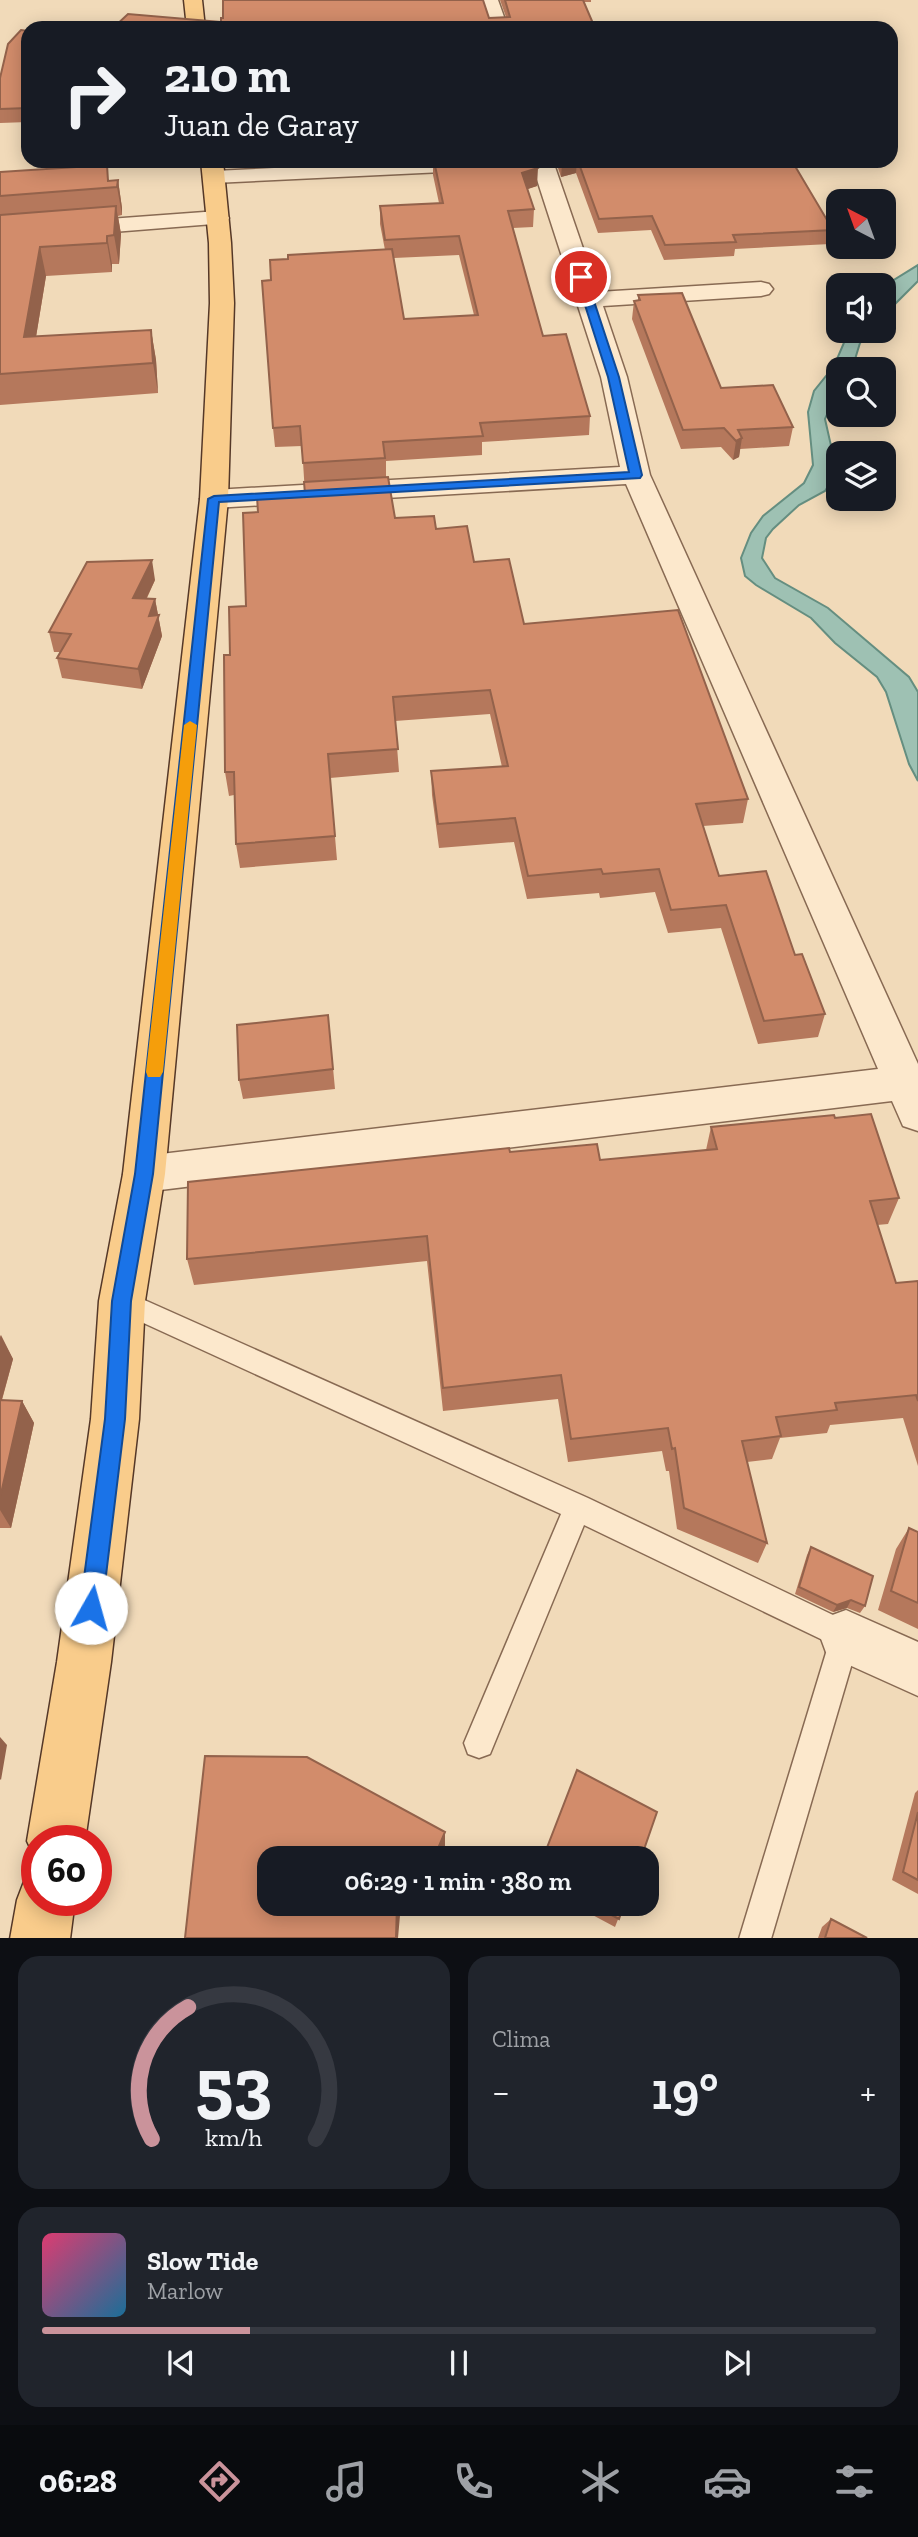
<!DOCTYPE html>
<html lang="es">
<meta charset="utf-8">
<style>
body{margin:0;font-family:"Zilla Slab",serif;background:#20242c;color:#f1f3f6;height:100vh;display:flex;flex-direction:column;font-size:26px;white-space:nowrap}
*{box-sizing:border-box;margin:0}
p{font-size:23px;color:#9ea1a6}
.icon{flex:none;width:38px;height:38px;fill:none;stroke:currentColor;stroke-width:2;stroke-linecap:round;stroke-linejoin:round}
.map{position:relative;height:1938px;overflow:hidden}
.sheet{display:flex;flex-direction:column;gap:18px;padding:18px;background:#0d0f14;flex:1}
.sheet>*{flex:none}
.banner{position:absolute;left:21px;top:21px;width:877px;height:147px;border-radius:21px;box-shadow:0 4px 18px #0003;background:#171b24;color:#f1f3f6;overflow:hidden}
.needle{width:46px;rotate:319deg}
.buttons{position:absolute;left:826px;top:189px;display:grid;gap:14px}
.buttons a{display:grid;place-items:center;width:70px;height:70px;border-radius:14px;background:#171b24;box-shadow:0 4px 18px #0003;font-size:35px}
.speed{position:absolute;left:21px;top:1825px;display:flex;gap:14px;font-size:35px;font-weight:700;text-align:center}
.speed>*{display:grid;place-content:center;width:91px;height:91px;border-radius:50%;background:#171b24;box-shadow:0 4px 18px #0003;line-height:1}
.speed .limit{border:10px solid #d22;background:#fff;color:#111}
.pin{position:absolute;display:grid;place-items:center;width:60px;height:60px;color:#fff;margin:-30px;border:4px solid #fff;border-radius:50%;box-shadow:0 2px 7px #0007}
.me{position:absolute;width:77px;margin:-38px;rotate:7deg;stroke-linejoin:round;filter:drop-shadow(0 0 5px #0008)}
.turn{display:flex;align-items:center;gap:24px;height:147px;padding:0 28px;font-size:32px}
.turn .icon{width:91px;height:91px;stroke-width:2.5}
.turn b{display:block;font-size:49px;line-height:60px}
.big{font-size:52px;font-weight:600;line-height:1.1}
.sheet .widget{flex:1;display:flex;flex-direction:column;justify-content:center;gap:10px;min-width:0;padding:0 24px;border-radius:21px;background:#20242c}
.sheet .dial{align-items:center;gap:0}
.dial svg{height:182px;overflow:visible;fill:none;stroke:#363941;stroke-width:7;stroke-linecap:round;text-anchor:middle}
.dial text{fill:#f1f3f6;stroke:none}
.song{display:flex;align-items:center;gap:21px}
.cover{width:84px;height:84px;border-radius:10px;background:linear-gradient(135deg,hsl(340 70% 55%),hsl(200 70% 35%))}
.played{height:7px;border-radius:4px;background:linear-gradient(90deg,#ca939b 25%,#363941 25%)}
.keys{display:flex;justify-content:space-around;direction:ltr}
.heat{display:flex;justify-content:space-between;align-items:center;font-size:38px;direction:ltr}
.sheet .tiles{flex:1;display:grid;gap:18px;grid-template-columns:1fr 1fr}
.widget:last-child{grid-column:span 2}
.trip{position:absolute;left:257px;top:1846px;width:402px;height:70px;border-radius:21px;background:#171b24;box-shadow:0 4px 18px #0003;font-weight:600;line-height:70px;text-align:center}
.dock{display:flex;height:112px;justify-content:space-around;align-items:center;background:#090b0e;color:#9ea1a6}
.dock .icon{width:49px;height:49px}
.dock .on{color:#ca939b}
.dock b{font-size:32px;color:#f1f3f6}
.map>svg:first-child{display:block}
.water{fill:#9ec1b3;stroke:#658e80;stroke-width:2}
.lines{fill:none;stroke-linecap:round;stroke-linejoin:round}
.lane-casing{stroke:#886a53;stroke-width:3}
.street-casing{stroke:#886a53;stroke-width:3}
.primary-casing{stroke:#553828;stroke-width:3}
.lane{fill:#fce8cc;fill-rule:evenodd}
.street{fill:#fce8cc;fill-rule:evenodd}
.primary{fill:#f9cc8b;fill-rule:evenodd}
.wall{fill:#b5785c;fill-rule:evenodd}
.shaded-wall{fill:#93624b}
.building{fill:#d28c6b;stroke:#93624b;stroke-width:2}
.route{fill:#1a73e8;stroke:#114b97;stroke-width:2}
.slow{fill:#f59e0b}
</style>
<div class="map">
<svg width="918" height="1939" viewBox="0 0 918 1939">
<rect width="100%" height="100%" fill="#f1dab9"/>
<path class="water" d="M 918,265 L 918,281 L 884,315 L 884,286 Z
M 849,331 L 870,331 L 860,343 L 852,369 L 838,369 L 838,389 L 825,419 L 832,450 L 832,480 L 825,491 L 799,505 L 773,529 L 766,538 L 762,558 L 775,578 L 828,608 L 909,677 L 918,692 L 918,781 L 909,764 L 886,692 L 877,677 L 835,643 L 811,618 L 756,585 L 745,576 L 741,558 L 751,533 L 763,516 L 804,483 L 813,465 L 808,412 L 814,391 L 834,366 Z"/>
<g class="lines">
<defs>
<path id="lane" d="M 122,1290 L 588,1498 L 856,1626 L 860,1636 L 771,1939 L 739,1939 L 829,1643 L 584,1525 L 490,1754 L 479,1758 L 468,1754 L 464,1743 L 561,1514 L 113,1309 L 110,1301 L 113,1293 Z"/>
<path id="street" d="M 480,0 L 498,0 L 508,28 L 490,28 Z
M 414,161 L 494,161 L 496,164 L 493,169 L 485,170 L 214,183 L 206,182 L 203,177 L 206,172 L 214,171 Z
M 531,161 L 553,161 L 598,292 L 761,282 L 769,284 L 773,289 L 769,294 L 761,296 L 603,306 L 627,377 L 650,475 L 918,1064 L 918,1131 L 903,1126 L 892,1101 L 144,1192 L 129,1187 L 123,1174 L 129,1161 L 144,1156 L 878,1069 L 626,484 L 214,508 L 204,505 L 200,499 L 204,493 L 214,490 L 620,467 L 601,377 Z
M 218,211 L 226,213 L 229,218 L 226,223 L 0,241 L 0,227 Z
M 846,1610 L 918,1642 L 918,1696 L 827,1655 L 820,1636 L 827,1617 Z"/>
<path id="primary" d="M 184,0 L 202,0 L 205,28 L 187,28 Z
M 201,161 L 223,161 L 231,243 L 234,303 L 228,499 L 165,1174 L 145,1301 L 139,1419 L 111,1662 L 85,1841 L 37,1841 L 37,1862 L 27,1841 L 57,1662 L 91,1419 L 99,1301 L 123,1174 L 200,499 L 210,303 L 209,243 Z
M 37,1875 L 37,1900 L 75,1900 L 70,1939 L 10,1939 L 17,1900 L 25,1879 Z"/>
</defs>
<use href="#lane" class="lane-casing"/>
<use href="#street" class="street-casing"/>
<use href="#primary" class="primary-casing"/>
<use href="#lane" class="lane"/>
<use href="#street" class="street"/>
<use href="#primary" class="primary"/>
</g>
<path class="wall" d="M 500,0 L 591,0 L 591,2 L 583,2 L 595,28 L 221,22 L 506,17 Z
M 28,31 L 28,122 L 0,123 L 0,78 Z
M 433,161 L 535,161 L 537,186 L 527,189 L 534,209 L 533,227 L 513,228 L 543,336 L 590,416 L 589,435 L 482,442 L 482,455 L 386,461 L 386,477 L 395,518 L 436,529 L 474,562 L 524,624 L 748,799 L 743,823 L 703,826 L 719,876 L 795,955 L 825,1014 L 818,1037 L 758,1044 L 721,928 L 668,933 L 655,892 L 600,898 L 599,893 L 527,899 L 514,842 L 439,848 L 432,795 L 431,771 L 502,767 L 490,714 L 395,721 L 399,772 L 330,778 L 337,860 L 240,868 L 236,844 L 234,795 L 229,796 L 225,772 L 230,655 L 246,606 L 258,512 L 305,494 L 302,446 L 275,447 L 273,428 L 271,280 L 288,259 L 385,250 L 380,224 L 380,206 L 439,203 L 433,175 ZM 459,255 L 474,315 L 404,319 L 394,258 Z
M 558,161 L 792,161 L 833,230 L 830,244 L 735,249 L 734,256 L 664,260 L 651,230 L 598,233 L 576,173 L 561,177 L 558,168 Z
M 0,172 L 110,181 L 118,180 L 122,208 L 122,215 L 118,216 L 121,234 L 119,264 L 112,264 L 112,272 L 46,276 L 36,337 L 151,330 L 156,360 L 158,393 L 0,405 Z
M 638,295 L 721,388 L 793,427 L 789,446 L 740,449 L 739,457 L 733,460 L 721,447 L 681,449 L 632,319 L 634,301 L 638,300 Z
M 155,580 L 147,598 L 155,599 L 162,636 L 142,689 L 62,678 L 57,658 L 60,652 L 54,652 L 49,632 Z
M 328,1015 L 335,1089 L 243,1099 L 239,1080 Z
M 835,1118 L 899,1198 L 888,1224 L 877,1225 L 896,1283 L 918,1281 L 918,1466 L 903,1418 L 830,1425 L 827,1433 L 780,1438 L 772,1459 L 747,1462 L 767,1543 L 758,1563 L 677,1529 L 669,1471 L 666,1471 L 662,1451 L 568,1462 L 558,1399 L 443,1411 L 427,1261 L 194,1285 L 187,1259 L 510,1152 L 600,1160 L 706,1150 L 711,1127 Z
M 0,1335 L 13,1359 L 2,1400 L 22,1401 L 34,1423 L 11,1528 L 0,1528 Z
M 909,1528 L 918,1532 L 918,1629 L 878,1610 L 896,1549 Z
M 811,1547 L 865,1606 L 860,1613 L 847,1608 L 833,1612 L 795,1594 L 807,1555 Z
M 918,1790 L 918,1894 L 892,1880 L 915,1793 Z
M 572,1904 L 624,1904 L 615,1927 Z
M 831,1919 L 867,1938 L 818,1938 L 822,1927 Z"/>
<path class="shaded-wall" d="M 570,161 L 577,161 L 576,173 L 561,177 L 562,164 Z
M 538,168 L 537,186 L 522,191 L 522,173 Z
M 118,180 L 122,208 L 122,215 L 117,187 Z
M 116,206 L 121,234 L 119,264 L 114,235 Z
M 107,236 L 112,264 L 112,272 L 107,243 Z
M 40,247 L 46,276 L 31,367 L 24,337 Z
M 151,330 L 156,360 L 158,393 L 153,363 Z
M 742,438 L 739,457 L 733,460 L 736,441 Z
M 152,560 L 155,580 L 137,618 L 133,598 Z
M 155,599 L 162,636 L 142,689 L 138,669 L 149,616 Z
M 1,1335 L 13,1359 L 0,1406 L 0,1338 Z
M 22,1401 L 34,1423 L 11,1528 L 0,1510 L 0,1498 Z
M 851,1600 L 847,1608 L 833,1612 L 837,1605 Z
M 0,1737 L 7,1745 L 1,1780 L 0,1779 Z
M 445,1832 L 445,1847 L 441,1858 L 434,1858 Z
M 397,1904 L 401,1904 L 398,1938 L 396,1938 Z"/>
<path class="building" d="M 223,0 L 483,0 L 489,18 L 510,17 L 505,0 L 583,0 L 595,28 L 113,28 L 128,14 L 221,22 L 221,18 L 223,18 Z
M 21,30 L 28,31 L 28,108 L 0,109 L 0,78 L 8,44 Z
M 434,161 L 535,161 L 538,168 L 522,173 L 534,209 L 508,211 L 543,336 L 566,334 L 590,416 L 480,423 L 483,436 L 383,442 L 385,458 L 303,463 L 300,426 L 273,428 L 262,281 L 271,280 L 270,260 L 288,259 L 288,255 L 392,249 L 404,319 L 478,315 L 459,236 L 385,240 L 380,206 L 443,203 Z
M 578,161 L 792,161 L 833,230 L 733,235 L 736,242 L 665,245 L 652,216 L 599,219 Z
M 107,165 L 108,181 L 118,180 L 117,187 L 0,196 L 0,172 Z
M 116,206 L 114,235 L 107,236 L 107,243 L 40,247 L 24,337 L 151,330 L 153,363 L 0,374 L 0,215 Z
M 682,293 L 721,388 L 773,385 L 793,427 L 738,430 L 742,438 L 736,441 L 724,428 L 683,430 L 634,301 L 640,300 L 638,295 Z
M 388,477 L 395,518 L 434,516 L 436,529 L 467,526 L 474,562 L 509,559 L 524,624 L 678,610 L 748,799 L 696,804 L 719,876 L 766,871 L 795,955 L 802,954 L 825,1014 L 764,1021 L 726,905 L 671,910 L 659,869 L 603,874 L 601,869 L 528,876 L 515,818 L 438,824 L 431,771 L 508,766 L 490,690 L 393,697 L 398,749 L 328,754 L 335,836 L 236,844 L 234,772 L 225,772 L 224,655 L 230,655 L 229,607 L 246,606 L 243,513 L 258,512 L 257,497 L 305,494 L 304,482 Z
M 152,560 L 133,598 L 155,599 L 149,616 L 159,615 L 138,669 L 57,658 L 71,634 L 49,632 L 87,562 Z
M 328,1015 L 333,1069 L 239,1080 L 237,1025 Z
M 871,1114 L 899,1198 L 870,1201 L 896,1283 L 918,1281 L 918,1401 L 916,1395 L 835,1403 L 837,1410 L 776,1417 L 781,1436 L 742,1441 L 767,1543 L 684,1508 L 675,1448 L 672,1449 L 668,1428 L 571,1439 L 561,1375 L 443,1388 L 427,1236 L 187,1259 L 188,1182 L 509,1148 L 510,1152 L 597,1144 L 600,1160 L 717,1149 L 711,1127 L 834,1115 L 835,1118 Z
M 0,1400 L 22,1401 L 0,1498 Z
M 909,1528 L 918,1532 L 918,1603 L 891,1591 Z
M 811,1547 L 873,1576 L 865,1606 L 851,1600 L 837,1605 L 799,1587 Z
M 205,1756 L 307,1757 L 445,1832 L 434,1858 L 270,1858 L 270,1904 L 397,1904 L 396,1938 L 185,1938 Z
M 577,1770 L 657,1812 L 641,1858 L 543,1858 Z
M 918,1812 L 918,1880 L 903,1872 Z
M 591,1904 L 624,1904 L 619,1919 Z
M 831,1919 L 867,1938 L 825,1938 Z"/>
<path class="route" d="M 581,274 L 586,277 L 619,377 L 642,475 L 640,478 L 219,502 L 153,1174 L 131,1301 L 125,1419 L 102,1608 L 99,1616 L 91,1619 L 83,1616 L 80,1608 L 105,1419 L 112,1301 L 135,1174 L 208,499 L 214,496 L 629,472 L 608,377 L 576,277 Z"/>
<path class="slow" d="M 190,721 L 197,725 L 163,1072 L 160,1077 L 148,1077 L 146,1072 L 184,725 Z"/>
</svg>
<div class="buttons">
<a><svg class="needle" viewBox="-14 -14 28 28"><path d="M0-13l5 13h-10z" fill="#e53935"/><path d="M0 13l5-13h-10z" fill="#9ea1a6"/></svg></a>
<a><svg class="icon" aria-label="sound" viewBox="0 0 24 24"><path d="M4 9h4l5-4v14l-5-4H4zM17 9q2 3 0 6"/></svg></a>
<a><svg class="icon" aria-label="search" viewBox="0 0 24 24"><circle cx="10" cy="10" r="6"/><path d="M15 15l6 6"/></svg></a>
<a><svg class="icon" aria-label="layers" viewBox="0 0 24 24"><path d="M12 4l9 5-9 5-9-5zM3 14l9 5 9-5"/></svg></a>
</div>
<div class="speed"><div class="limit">60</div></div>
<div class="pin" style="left:581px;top:277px;background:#d93025"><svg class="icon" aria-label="arrive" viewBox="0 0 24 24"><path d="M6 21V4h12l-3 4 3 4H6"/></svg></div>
<svg class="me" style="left:91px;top:1608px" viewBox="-20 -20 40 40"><circle r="19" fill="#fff"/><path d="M0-13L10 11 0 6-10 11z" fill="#1a73e8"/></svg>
<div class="trip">06:29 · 1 min · 380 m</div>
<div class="banner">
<div class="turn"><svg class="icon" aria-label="right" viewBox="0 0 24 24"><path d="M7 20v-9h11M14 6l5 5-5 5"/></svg><div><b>210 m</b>Juan de Garay</div></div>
</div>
</div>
<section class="sheet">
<div class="tiles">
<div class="widget dial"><svg viewBox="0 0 100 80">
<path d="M14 69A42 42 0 1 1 86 69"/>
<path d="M14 69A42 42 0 0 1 30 11" stroke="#ca939b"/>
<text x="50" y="56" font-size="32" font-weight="700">53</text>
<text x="50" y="72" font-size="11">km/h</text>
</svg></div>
<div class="widget"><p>Clima</p>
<div class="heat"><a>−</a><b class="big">19°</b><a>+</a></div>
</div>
<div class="widget">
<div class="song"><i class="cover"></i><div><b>Slow Tide</b><p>Marlow</p></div></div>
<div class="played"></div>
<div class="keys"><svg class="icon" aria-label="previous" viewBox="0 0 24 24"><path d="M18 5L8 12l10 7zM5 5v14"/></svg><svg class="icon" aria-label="pause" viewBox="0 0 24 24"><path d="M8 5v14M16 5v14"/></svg><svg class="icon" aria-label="next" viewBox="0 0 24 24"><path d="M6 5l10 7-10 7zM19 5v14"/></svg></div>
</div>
</div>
</section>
<nav class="dock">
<b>06:28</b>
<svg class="icon on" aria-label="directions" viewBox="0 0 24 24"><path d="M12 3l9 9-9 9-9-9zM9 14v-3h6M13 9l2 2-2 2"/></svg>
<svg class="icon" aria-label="music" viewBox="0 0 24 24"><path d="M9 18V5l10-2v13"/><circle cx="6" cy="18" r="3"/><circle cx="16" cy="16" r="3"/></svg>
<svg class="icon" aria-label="phone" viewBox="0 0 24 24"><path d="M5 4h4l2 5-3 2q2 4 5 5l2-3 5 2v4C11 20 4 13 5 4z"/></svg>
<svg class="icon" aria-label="climate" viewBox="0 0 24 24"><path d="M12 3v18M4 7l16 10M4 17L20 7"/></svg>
<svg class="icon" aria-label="car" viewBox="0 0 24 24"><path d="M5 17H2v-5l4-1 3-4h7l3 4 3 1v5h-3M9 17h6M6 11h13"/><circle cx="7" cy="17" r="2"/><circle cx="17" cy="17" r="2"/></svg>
<svg class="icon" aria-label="filters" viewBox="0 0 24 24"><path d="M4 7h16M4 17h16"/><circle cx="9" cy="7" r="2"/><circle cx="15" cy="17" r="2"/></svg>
</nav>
